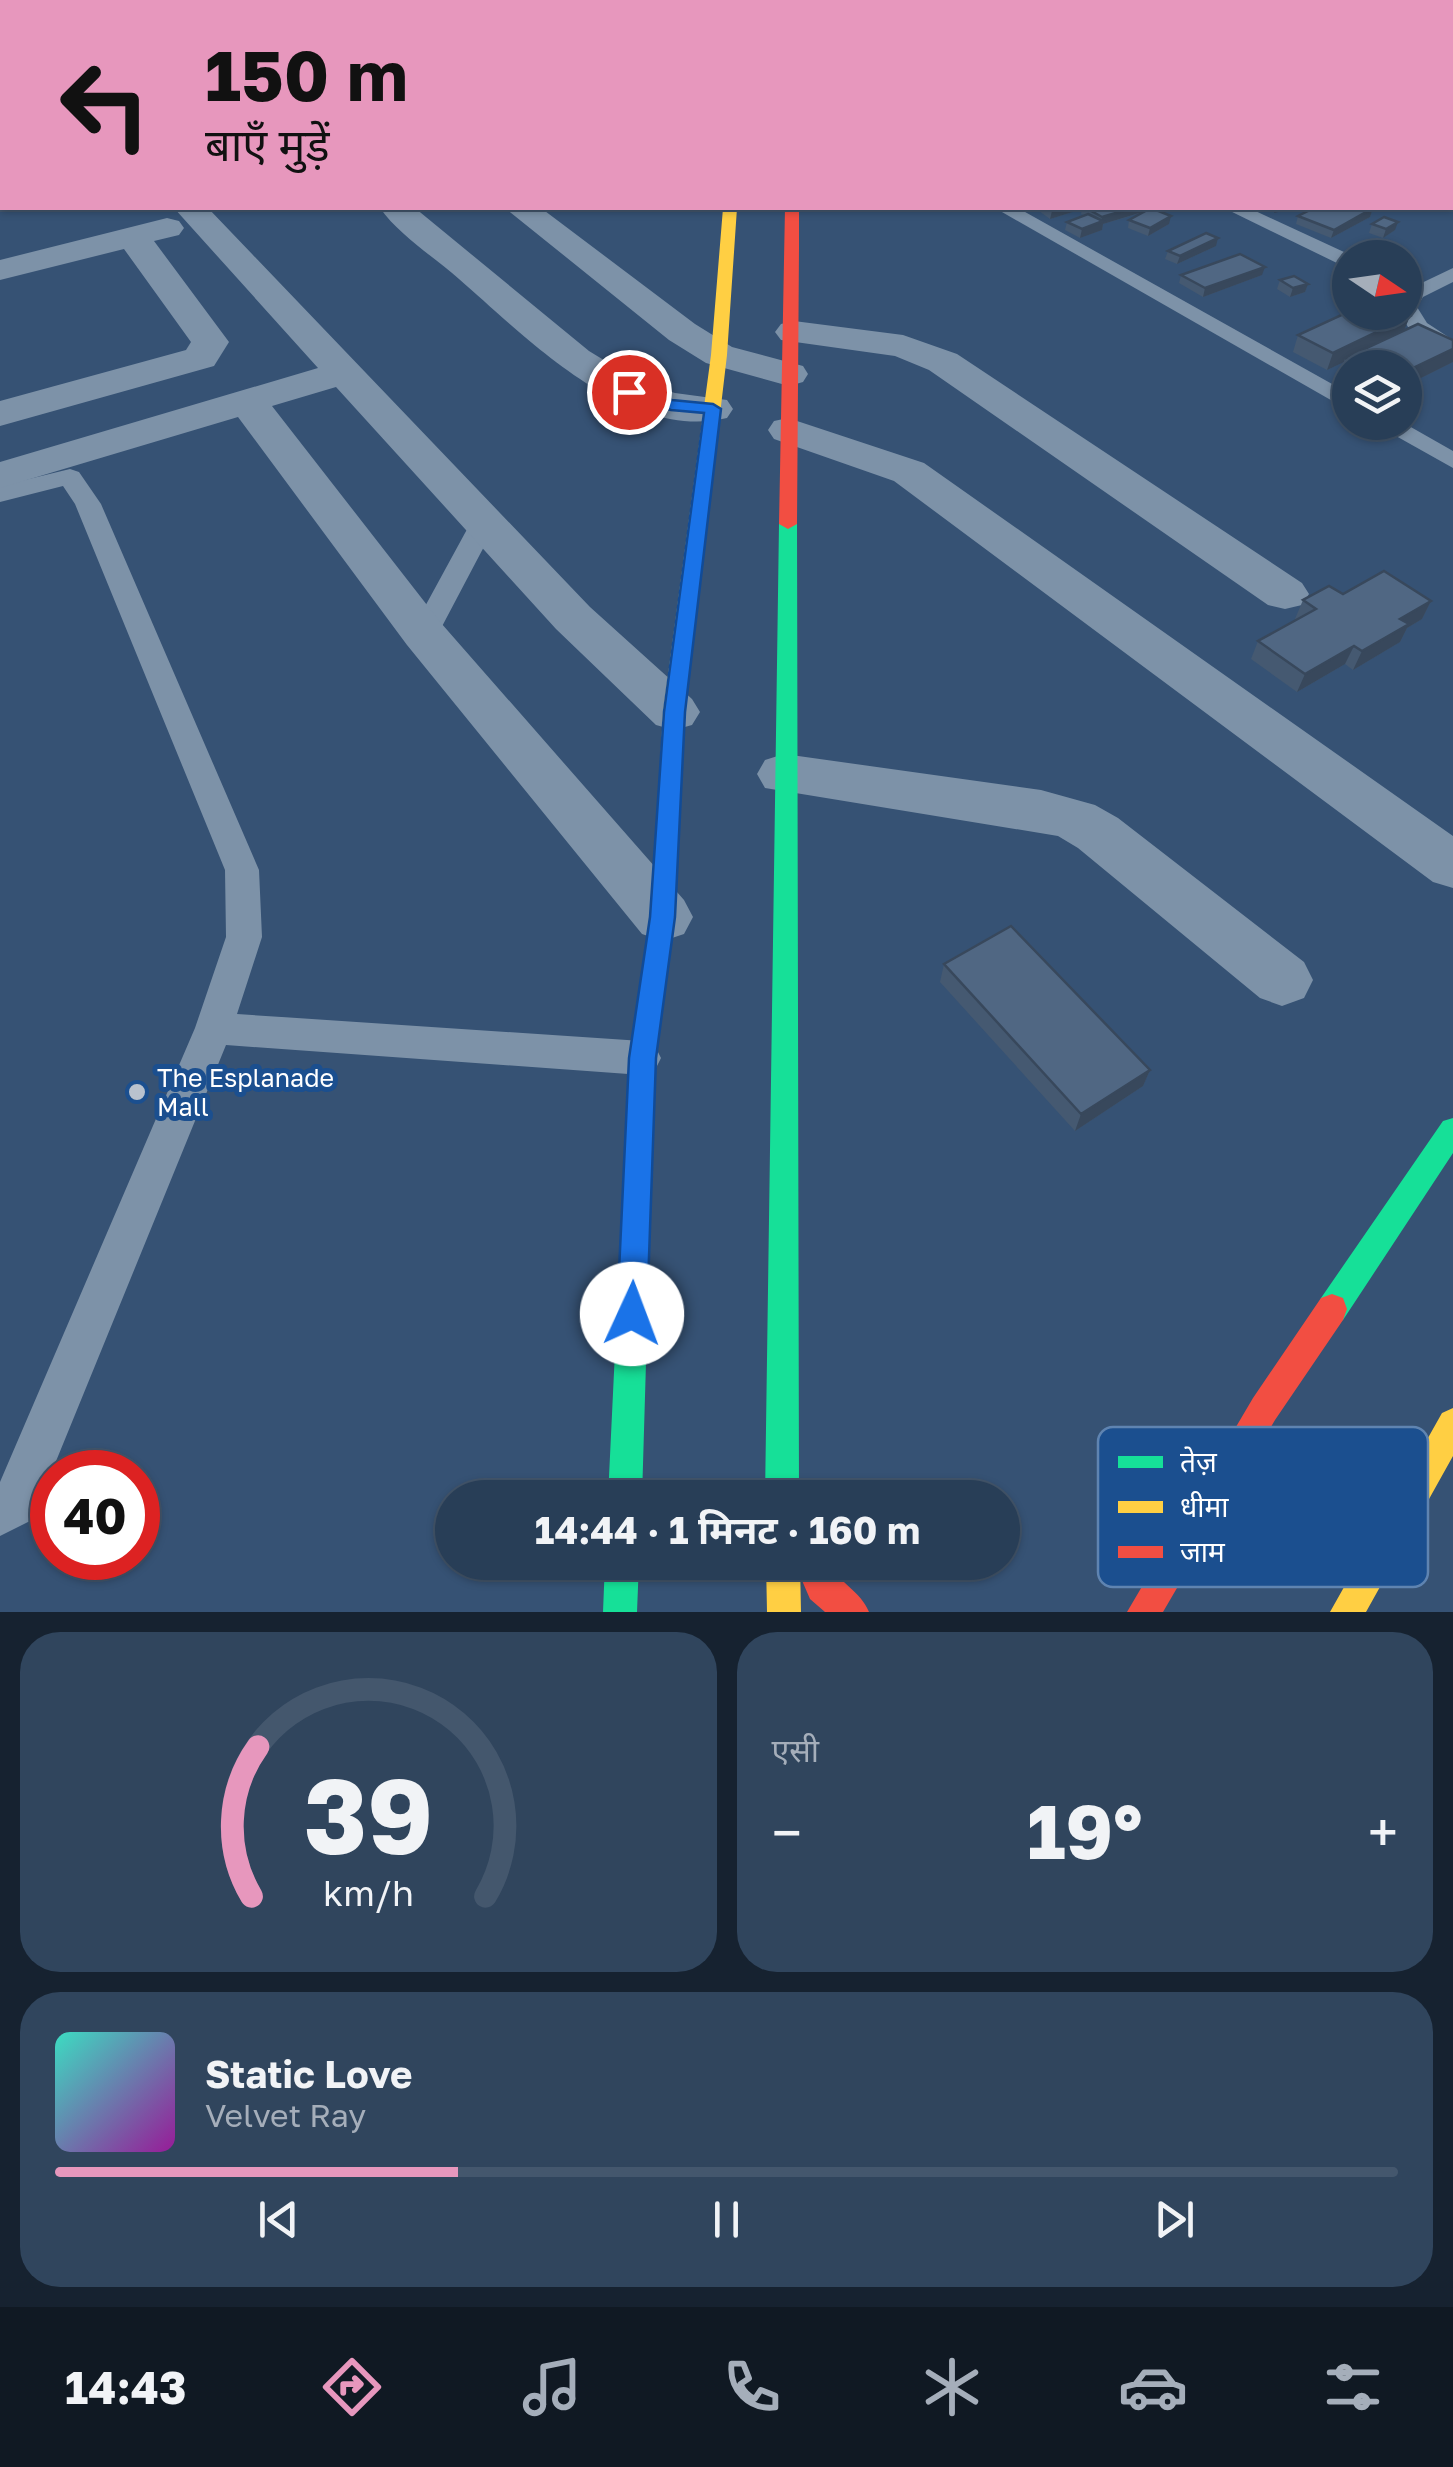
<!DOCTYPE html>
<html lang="hi">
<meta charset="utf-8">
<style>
body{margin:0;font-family:"Golos Text","Noto Sans Devanagari",sans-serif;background:#30455d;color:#f1f3f6;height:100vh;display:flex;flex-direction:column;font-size:38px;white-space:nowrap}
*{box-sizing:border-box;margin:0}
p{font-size:32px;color:#a5aeba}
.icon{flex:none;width:55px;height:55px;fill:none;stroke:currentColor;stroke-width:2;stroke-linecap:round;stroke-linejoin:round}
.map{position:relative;height:1612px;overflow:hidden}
.drawer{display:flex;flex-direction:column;gap:20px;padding:20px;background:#162230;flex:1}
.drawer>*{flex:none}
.top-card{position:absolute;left:0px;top:0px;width:1455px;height:210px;box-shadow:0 2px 8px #0004,0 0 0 2px #44576d;background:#e797bd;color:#111;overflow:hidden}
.needle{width:65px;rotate:103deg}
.controls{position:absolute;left:1332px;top:240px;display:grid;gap:20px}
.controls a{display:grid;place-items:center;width:90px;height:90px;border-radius:50%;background:#283e57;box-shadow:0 2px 8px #0004,0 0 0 2px #44576d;font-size:50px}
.speed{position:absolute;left:30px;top:1450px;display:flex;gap:20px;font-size:50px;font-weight:700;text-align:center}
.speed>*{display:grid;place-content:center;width:130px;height:130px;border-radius:50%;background:#283e57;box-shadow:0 2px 8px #0004,0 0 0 2px #44576d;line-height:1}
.speed .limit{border:15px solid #d22;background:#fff;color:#111}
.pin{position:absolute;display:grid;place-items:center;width:85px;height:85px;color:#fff;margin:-42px;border:5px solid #fff;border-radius:50%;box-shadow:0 2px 10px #0007}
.me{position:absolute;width:110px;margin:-55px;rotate:2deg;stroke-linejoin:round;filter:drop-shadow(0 0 8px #0008)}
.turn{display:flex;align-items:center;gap:35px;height:210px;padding:0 40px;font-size:45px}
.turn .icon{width:130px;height:130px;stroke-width:2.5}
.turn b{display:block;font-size:70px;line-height:85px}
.big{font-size:75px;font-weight:700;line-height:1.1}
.drawer .card{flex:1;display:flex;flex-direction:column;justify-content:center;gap:15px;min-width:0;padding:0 35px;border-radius:40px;background:#30455d}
.drawer .dial{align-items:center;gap:0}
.dial svg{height:260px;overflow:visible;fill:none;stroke:#44576d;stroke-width:7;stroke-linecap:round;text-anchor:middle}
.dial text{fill:#f1f3f6;stroke:none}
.song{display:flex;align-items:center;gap:30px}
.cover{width:120px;height:120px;border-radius:15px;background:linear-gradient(135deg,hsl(170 70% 55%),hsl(300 70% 35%))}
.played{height:10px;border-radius:5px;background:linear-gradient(90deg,#e797bd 30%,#44576d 30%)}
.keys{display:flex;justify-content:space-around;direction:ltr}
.heat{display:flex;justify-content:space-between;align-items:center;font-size:55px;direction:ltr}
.drawer .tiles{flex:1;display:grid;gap:20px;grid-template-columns:1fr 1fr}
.card:last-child{grid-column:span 2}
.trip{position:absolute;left:435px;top:1480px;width:585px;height:100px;border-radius:50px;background:#283e57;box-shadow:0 2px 8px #0004,0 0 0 2px #44576d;font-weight:700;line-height:100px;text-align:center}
.dock{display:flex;height:160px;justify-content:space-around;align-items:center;background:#101923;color:#a5aeba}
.dock .icon{width:70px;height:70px}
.dock .current{color:#e797bd}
.dock b{font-size:45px;color:#f1f3f6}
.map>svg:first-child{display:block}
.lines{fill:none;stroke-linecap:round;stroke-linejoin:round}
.lane{fill:#7d92a8;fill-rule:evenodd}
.street{fill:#7d92a8;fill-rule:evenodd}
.fast{fill:#16e098;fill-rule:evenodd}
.slow{fill:#ffcf43;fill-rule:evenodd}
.jam{fill:#f24e42;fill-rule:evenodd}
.wall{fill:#455971}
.shaded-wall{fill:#38485c}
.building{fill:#506783;stroke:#38485c;stroke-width:2.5}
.route{fill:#1a73e8;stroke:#114b97;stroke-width:2.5}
.poi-dot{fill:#b9c2ce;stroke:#1b4f8f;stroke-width:4}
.labels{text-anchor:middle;stroke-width:10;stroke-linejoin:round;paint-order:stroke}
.poi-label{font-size:25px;fill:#fff;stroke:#1b4f8f;text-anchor:start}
.key{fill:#1b4f8f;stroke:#5f84b1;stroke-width:2.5}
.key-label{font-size:28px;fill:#fff}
</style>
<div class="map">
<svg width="1453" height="1612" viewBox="0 0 1453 1612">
<rect width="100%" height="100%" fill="#365274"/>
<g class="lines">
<path class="lane" d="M 953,0 L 972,0 L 973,2 L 954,2 Z
M 1453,197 L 1453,209 L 1447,208 L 1452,208 Z
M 995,208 L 1018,208 L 1350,394 L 1350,411 Z
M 1224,208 L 1249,208 L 1357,258 L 1350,258 L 1350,268 L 1343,266 Z
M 1453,268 L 1453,282 L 1423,297 L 1417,307 L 1427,323 L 1453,340 L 1453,357 L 1411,332 L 1399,312 L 1405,312 L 1409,289 Z
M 1371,422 L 1402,422 L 1453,451 L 1453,468 Z
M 70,469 L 79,472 L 101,504 L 259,870 L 262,937 L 237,1014 L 642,1041 L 655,1046 L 661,1058 L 655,1070 L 642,1075 L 226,1045 L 32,1520 L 0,1536 L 0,1482 L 195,1028 L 226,937 L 225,870 L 75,504 L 63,486 L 0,502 L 0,486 Z
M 484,514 L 497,522 L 438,634 L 434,641 L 414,641 L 410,634 L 471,522 Z"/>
<path class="street" d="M 151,0 L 175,0 L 175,2 L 151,2 Z
M 242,0 L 268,0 L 269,2 L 243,2 Z
M 453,0 L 480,0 L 481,2 L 454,2 Z
M 1112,0 L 1142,0 L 1143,2 L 1113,2 Z
M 1452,60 L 1453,60 L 1453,76 L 1452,76 Z
M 2,108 L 2,126 L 0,127 L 0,109 Z
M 1452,125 L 1453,125 L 1453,143 L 1452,143 Z
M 174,208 L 208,208 L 590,607 L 692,699 L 700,712 L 692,725 L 674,730 L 656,725 L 556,629 L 336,387 L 272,406 L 441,623 L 684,900 L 693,917 L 684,934 L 663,941 L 642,934 L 407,645 L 238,417 L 0,488 L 0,462 L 318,368 Z
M 380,208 L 415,208 L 589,351 L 643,384 L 675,393 L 727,400 L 733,409 L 727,418 C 627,442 527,338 459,279 C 434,257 399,235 380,208 Z
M 505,208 L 541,208 L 695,324 L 732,347 L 803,366 L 808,374 L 803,382 L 789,386 L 706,363 L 669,340 Z
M 167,218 L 179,221 L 184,228 L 179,235 L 154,241 L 229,342 L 214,366 L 0,426 L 0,401 L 186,350 L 191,342 L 124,249 L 0,280 L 0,260 Z
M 794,321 L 903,335 L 957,354 L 1302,583 L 1309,594 L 1302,605 L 1285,609 L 1268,605 L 929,370 L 895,356 L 781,340 L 775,332 L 781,324 Z
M 788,418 L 924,463 L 1453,836 L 1453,888 L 1433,882 L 894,481 L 774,439 L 768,430 L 774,421 Z
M 784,754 L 1041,790 L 1095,805 L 1118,818 L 1304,962 L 1313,980 L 1304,998 L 1282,1006 L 1260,998 L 1078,848 L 1058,836 L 765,788 L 757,774 L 765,760 Z"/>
<path class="fast" d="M 788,519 L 797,524 L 799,1498 L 765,1498 L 779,524 Z
M 670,774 L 681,782 L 675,917 L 655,1058 L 642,1498 L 608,1498 L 629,1058 L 651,917 L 659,782 Z
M 1453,1118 L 1453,1153 L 1343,1320 L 1332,1324 L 1321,1320 L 1317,1309 L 1321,1298 L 1443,1121 Z
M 605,1562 L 639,1562 L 637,1612 L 603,1612 Z"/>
<path class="slow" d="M 794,0 L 804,0 L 804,2 L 794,2 Z
M 723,208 L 737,208 L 727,355 L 685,712 L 681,782 L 670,790 L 659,782 L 663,712 L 711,355 Z
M 1453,1408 L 1453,1456 L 1366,1612 L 1330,1612 L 1442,1413 Z
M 766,1562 L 800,1562 L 801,1612 L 767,1612 Z"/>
<path class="jam" d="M 785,208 L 799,208 L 799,248 L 797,524 L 788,529 L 779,524 Z
M 1332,1294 L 1343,1298 L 1347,1309 L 1343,1320 L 1275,1420 L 1163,1612 L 1127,1612 L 1253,1398 L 1321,1298 Z
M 794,1562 L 829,1562 C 838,1583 861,1591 869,1612 L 825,1612 L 810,1599 Z"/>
</g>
<path class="wall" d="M 1197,0 L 1272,0 L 1266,2 L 1202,2 Z
M 1295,0 L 1383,0 L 1382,2 L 1302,2 L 1303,0 Z
M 1384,0 L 1449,0 L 1453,1 L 1453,33 L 1452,2 L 1383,2 Z
M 1035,208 L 1150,208 L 1149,209 L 1169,224 L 1148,236 L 1128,228 L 1129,220 L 1144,212 L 1103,224 L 1102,230 L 1080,238 L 1065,230 L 1067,222 L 1084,215 L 1081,214 L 1082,209 L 1050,219 Z
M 1373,208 L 1370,217 L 1331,238 L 1296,224 L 1298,216 Z
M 1372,224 L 1395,230 L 1383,238 L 1369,233 Z
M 1216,246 L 1177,264 L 1165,259 L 1168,251 Z
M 1181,275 L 1262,275 L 1203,297 L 1179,283 Z
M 1280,280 L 1308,284 L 1305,292 L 1290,297 L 1277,289 Z
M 1410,316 L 1404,330 L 1453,340 L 1453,362 L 1405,386 L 1405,368 L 1350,368 L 1350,381 L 1339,376 L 1344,362 L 1327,370 L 1293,352 L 1298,335 Z
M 1343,594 L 1431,601 L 1422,619 L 1407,628 L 1400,642 L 1353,670 L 1345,664 L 1297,692 L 1251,659 L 1258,641 L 1297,620 L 1295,619 L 1303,600 Z
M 944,964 L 1150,1070 L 1143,1086 L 1075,1131 L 940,982 Z"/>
<path class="shaded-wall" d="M 13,0 L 50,0 L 51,2 L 3,2 Z
M 403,0 L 414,0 L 414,2 L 392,2 Z
M 1228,0 L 1272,0 L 1266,2 L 1228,2 Z
M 1354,0 L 1383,0 L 1382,2 L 1345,2 Z
M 1062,208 L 1082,208 L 1082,209 L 1050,219 L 1052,211 Z
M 1133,208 L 1150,208 L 1149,210 L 1103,224 L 1102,230 L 1080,238 L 1082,229 L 1101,222 L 1102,217 Z
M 1276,208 L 1296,208 L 1274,213 Z
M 1373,208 L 1370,217 L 1331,238 L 1334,230 Z
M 1171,216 L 1169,224 L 1148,236 L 1150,228 Z
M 1398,222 L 1395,230 L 1383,238 L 1386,229 Z
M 1218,238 L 1216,246 L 1177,264 L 1180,256 Z
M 1265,267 L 1262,275 L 1203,297 L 1205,288 Z
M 1308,284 L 1305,292 L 1290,297 L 1293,288 Z
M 1410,316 L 1403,333 L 1345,358 L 1344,362 L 1327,370 L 1333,353 Z
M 1453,349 L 1453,362 L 1405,386 L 1405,372 Z
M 1431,601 L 1422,619 L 1407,628 L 1400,642 L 1353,670 L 1362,651 L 1400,619 Z
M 1354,646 L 1345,664 L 1297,692 L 1305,674 Z
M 1150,1070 L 1143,1086 L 1075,1131 L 1081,1114 Z"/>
<path class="building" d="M 58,0 L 67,0 L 72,2 L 49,2 Z
M 352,0 L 403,0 L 392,2 L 342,2 Z
M 1085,0 L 1108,0 L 1112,2 L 1072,2 Z
M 1277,0 L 1283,0 L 1290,2 L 1267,2 Z
M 1328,0 L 1354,0 L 1345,2 L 1335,2 Z
M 1394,0 L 1449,0 L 1453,1 L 1453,5 L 1452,2 L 1401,2 Z
M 2,14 L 2,42 L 0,40 L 0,15 Z
M 1086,208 L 1133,208 L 1102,217 Z
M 1151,208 L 1171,216 L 1150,228 L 1129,220 Z
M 1314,208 L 1373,208 L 1334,230 L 1298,216 Z
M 1088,214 L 1103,221 L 1082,229 L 1067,222 Z
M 1384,217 L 1398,222 L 1386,229 L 1372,224 Z
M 1206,233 L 1218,238 L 1180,256 L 1168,251 Z
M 1240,254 L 1265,267 L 1205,288 L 1181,275 Z
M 1294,276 L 1308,284 L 1293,288 L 1280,280 Z
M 1350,311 L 1403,312 L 1410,316 L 1333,353 L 1298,335 Z
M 1418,324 L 1453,340 L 1453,349 L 1405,372 L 1405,368 L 1364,368 L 1345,358 Z
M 1384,571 L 1431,601 L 1400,619 L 1409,624 L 1362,651 L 1354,646 L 1305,674 L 1258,641 L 1316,609 L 1303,600 L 1329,586 L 1343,594 Z
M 1011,926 L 1150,1070 L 1081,1114 L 944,964 Z"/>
<path class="route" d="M 629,388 L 672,400 L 713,404 L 721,409 L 685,712 L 675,917 L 656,1058 L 647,1314 L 643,1325 L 632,1330 L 621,1325 L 617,1314 L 629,1058 L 650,917 L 664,712 L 704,413 L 671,410 L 623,396 L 621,392 Z"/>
<circle class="poi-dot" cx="137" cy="1092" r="10"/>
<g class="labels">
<g class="poi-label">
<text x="157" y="1087">The Esplanade<tspan x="157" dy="29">Mall</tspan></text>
</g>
</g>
<rect x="1098" y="1427" width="330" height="160" rx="15" class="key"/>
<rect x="1118" y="1456" width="45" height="12" fill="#16e098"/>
<rect x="1118" y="1501" width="45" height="12" fill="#ffcf43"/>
<rect x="1118" y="1546" width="45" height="12" fill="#f24e42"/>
<g class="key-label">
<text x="1180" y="1472">तेज़</text>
<text x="1180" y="1517">धीमा</text>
<text x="1180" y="1562">जाम</text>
</g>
</svg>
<div class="controls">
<a><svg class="needle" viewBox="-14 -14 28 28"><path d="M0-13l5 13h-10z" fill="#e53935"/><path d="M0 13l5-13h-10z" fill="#a5aeba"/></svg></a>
<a><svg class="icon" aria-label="layers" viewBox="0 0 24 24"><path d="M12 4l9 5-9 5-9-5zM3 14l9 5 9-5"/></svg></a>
</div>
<div class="speed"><div class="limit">40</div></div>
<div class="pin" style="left:629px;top:392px;background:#d93025"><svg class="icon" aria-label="arrive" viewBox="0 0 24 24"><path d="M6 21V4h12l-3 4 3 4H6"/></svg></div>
<svg class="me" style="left:632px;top:1314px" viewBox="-20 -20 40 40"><circle r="19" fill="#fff"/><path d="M0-13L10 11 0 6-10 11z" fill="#1a73e8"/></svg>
<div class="trip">14:44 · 1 मिनट · 160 m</div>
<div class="top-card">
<div class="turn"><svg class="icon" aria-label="left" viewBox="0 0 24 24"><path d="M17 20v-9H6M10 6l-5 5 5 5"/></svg><div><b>150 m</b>बाएँ मुड़ें</div></div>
</div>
</div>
<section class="drawer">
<div class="tiles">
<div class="card dial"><svg viewBox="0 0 100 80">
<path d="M14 69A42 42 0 1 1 86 69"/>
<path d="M14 69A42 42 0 0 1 16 23" stroke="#e797bd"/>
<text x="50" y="56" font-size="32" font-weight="700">39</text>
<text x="50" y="72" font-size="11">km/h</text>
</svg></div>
<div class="card"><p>एसी</p>
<div class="heat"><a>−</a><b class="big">19°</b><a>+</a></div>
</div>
<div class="card">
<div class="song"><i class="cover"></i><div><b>Static Love</b><p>Velvet Ray</p></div></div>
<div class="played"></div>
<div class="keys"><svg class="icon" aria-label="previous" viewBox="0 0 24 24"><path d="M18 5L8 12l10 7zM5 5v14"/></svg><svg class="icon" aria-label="pause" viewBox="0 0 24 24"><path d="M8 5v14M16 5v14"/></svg><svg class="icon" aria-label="next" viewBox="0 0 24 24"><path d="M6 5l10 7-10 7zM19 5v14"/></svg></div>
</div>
</div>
</section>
<nav class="dock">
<b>14:43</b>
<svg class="icon current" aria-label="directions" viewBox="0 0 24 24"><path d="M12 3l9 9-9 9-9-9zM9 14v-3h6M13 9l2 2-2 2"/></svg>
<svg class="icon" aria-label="music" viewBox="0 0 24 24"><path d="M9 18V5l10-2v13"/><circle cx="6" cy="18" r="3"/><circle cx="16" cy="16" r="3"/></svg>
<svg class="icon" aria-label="phone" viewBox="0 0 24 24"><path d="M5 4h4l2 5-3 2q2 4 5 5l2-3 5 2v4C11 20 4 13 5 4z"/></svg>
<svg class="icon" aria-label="climate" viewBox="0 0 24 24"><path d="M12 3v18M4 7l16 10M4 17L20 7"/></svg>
<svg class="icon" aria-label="car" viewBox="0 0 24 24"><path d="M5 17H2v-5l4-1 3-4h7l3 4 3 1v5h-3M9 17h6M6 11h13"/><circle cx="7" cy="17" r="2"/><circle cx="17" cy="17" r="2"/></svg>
<svg class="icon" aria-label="filters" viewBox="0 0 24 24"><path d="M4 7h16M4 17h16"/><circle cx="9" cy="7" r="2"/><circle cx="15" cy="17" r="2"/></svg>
</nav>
